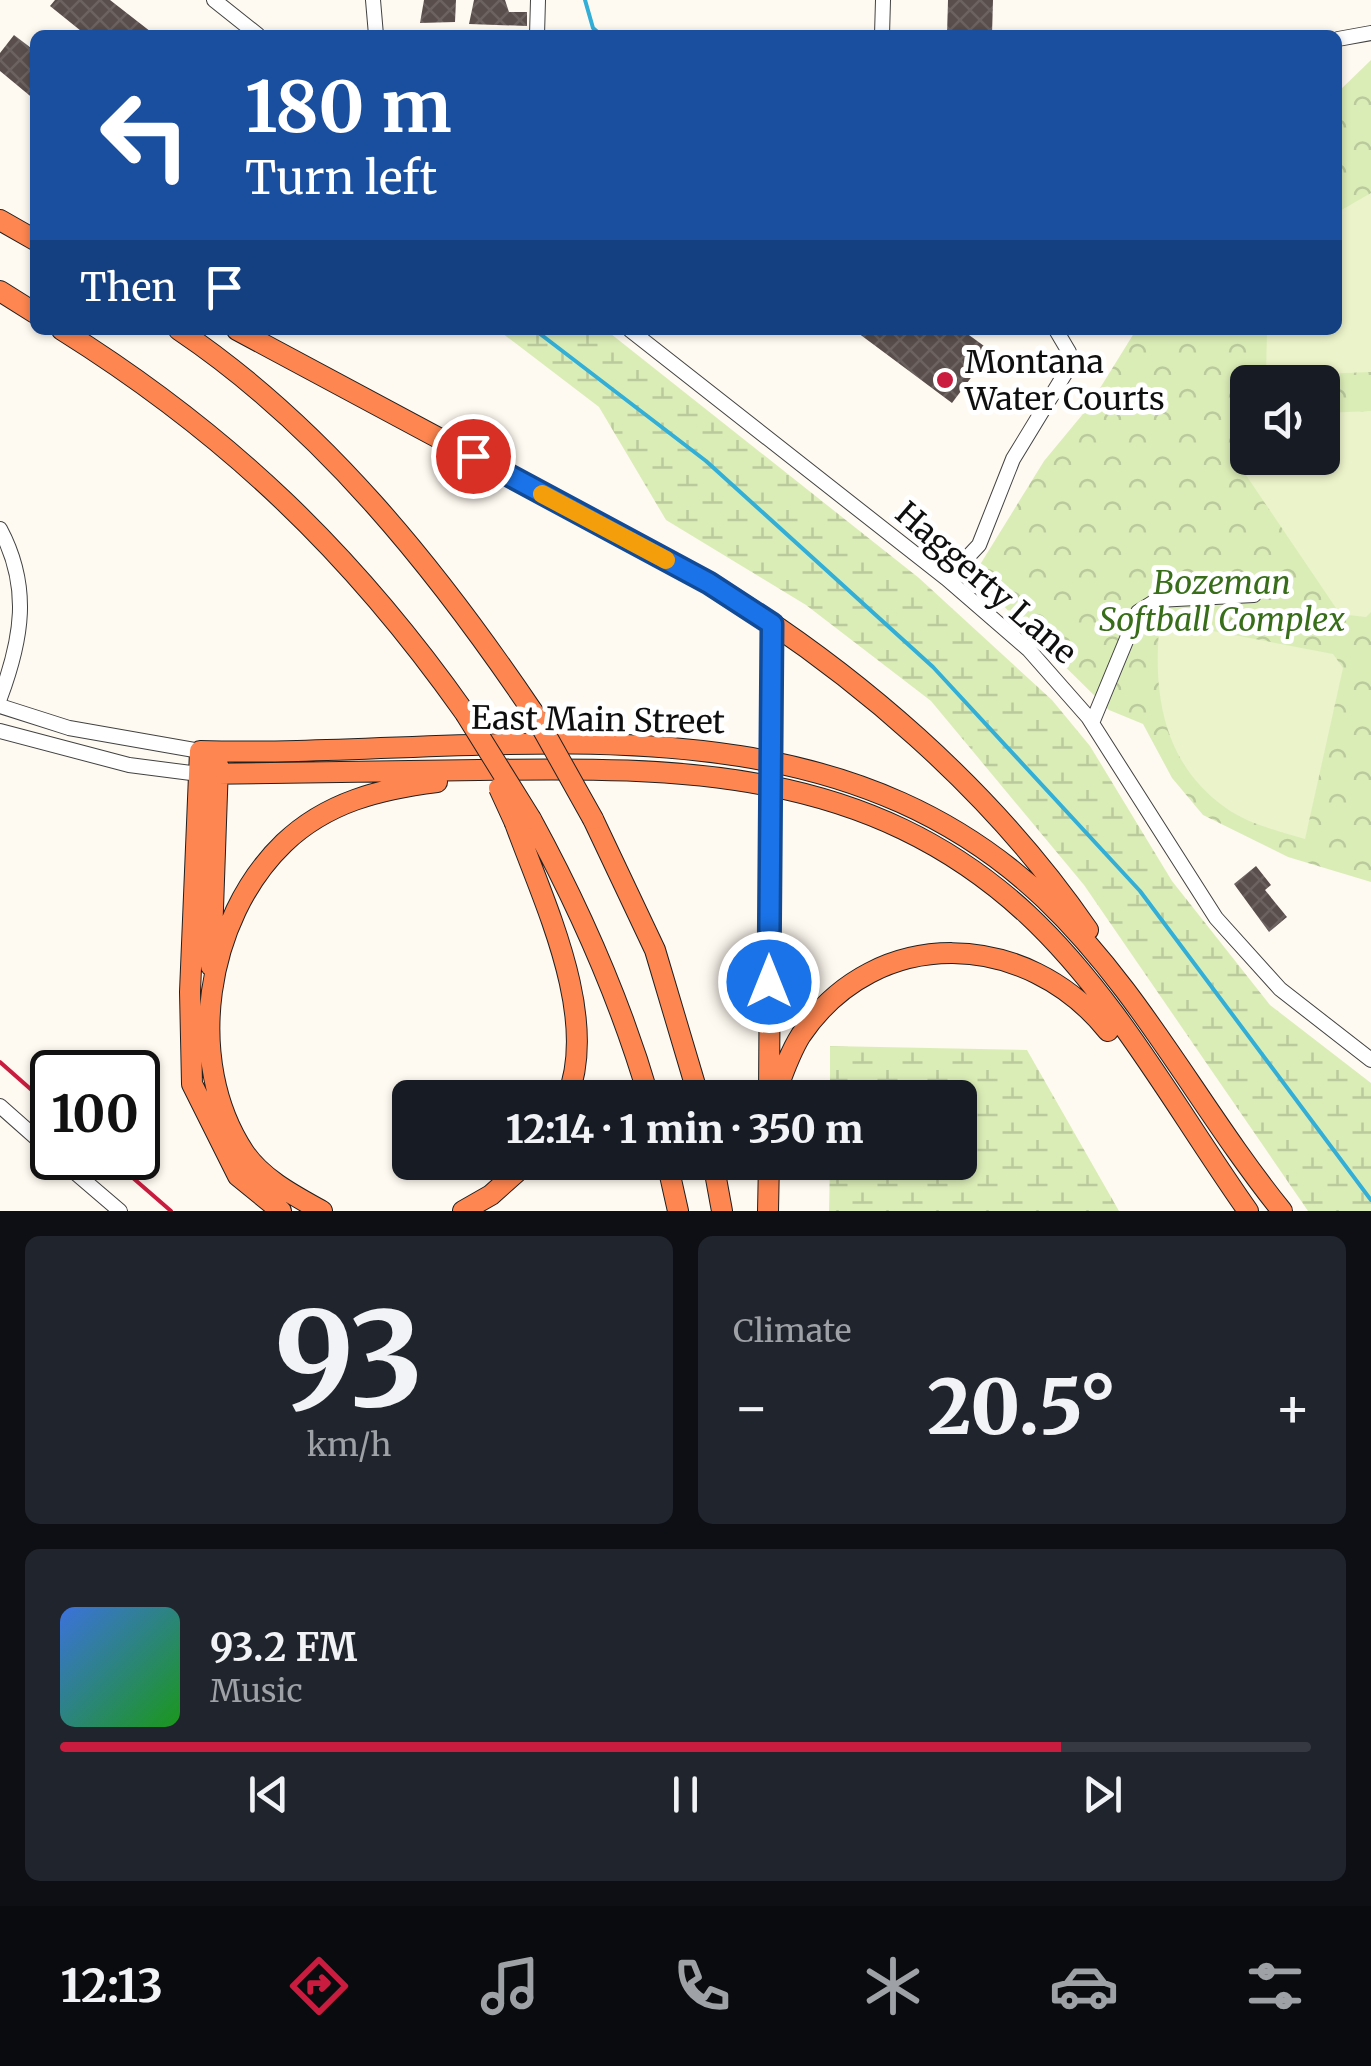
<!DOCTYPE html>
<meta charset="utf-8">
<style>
body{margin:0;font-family:Merriweather,serif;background:#20242c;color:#f1f3f6;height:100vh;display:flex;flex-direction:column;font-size:38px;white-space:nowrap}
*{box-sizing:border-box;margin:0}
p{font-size:32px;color:#9ea1a6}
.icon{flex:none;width:55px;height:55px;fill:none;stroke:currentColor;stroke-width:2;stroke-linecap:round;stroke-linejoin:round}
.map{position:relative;height:1211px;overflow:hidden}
.panel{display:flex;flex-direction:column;gap:25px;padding:25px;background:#0d0f14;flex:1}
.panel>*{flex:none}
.hud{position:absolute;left:30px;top:30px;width:1312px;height:305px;border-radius:15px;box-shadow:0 2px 8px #0004;background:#1a4fa0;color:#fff;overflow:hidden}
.buttons{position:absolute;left:1230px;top:365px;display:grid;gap:20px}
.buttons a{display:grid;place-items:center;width:110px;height:110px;border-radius:15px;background:#171b24;box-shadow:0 2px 8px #0004;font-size:50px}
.speed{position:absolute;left:30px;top:1050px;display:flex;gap:20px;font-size:50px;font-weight:700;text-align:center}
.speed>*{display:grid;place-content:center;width:130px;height:130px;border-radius:50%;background:#171b24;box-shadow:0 2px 8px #0004;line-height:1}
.speed .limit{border:5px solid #111;border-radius:15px;background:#fff;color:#111}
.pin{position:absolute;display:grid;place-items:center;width:85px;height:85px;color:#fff;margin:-42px;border:5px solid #fff;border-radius:50%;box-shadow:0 2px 10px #0007}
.me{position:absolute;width:110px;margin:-55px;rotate:0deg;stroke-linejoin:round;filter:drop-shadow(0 0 8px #0008)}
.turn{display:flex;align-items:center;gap:35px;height:210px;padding:0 50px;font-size:45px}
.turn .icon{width:130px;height:130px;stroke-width:2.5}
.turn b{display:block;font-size:70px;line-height:85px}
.then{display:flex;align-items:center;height:95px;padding:0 50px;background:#0003;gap:20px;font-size:38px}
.big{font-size:75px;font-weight:800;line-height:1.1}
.panel .widget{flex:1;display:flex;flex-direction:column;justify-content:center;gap:15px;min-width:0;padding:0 35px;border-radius:15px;background:#20242c}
.panel .dial{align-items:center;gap:0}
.dial b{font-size:130px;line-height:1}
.song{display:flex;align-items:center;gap:30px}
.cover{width:120px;height:120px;border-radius:15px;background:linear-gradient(135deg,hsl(220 70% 55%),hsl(120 70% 35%))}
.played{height:10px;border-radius:5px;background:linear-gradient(90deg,#ca1c3f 80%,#363941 80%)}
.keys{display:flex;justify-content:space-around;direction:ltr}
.heat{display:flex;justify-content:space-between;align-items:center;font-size:55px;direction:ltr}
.panel .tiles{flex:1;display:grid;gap:25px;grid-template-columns:1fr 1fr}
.widget:last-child{grid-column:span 2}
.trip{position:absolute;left:392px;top:1080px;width:585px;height:100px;border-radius:15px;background:#171b24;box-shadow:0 2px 8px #0004;font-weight:800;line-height:100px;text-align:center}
.tabs{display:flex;height:160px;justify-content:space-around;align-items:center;background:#090b0e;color:#9ea1a6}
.tabs .icon{width:70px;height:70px}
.tabs .active{color:#ca1c3f}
.tabs b{font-size:45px;color:#f1f3f6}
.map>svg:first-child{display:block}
.wetland{fill:url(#wetland-marsh)}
.park{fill:url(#park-crowns);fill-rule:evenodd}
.pitch{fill:#ebf3ca}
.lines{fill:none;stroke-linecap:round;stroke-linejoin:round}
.stream{stroke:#33afd7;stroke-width:4}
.building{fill:url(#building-cross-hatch)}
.minor-casing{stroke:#424242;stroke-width:16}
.highway-casing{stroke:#202020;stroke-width:22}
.minor{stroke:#fff;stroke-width:14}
.highway{stroke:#fe8650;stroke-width:20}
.rail{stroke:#ca1c3f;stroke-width:4}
.highway-bridge-casing{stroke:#202020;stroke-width:22;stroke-linecap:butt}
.highway-bridge{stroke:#fe8650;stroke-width:20}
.route-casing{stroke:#114b97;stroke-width:25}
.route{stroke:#1a73e8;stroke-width:18}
.slow{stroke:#f59e0b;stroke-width:18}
.poi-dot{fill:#ca1c3f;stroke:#fff;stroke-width:4}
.labels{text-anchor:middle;stroke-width:10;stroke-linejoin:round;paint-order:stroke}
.poi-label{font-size:32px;fill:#0f0f0f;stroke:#fff;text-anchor:start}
.street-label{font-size:32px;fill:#0f0f0f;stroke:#fff}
.park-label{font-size:32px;font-style:italic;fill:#386d1a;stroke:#fff}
</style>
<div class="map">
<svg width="1371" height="1211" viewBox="0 0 1371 1211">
<defs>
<pattern id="wetland-marsh" width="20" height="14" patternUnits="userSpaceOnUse" patternTransform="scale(2.5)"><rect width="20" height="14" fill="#dbedb7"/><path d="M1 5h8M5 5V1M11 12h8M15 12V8" fill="none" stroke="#bbca9c"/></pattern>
<pattern id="park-crowns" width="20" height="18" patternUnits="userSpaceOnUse" patternTransform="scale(2.5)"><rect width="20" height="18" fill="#dbedb7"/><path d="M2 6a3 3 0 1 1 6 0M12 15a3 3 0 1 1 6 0" fill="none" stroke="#bbca9c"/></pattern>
<pattern id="building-cross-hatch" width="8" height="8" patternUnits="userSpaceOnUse" patternTransform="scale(2.5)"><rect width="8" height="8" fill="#594e4b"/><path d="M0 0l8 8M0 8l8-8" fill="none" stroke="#6c6361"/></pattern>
</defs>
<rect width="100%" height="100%" fill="#fffaf1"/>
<path class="wetland" d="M 498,330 L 606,330 L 919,578 L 1052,700 L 1090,746 L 1172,881 L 1270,1005 L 1371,1083 L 1371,1211 L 1308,1211 L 1084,885 L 931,701 L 806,605 L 666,520 L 599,407 Z
M 830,1046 L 1027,1050 L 1119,1211 L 829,1211 L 830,1163 L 960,1162 L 960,1098 L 830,1097 Z"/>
<path class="park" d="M 1371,60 L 1371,882 L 1288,857 L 1203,815 L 1172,778 L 1143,724 L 1109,710 L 973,576 L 1044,461 L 1087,409 L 1136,330 L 1338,330 L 1338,92 ZM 1248,382 L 1322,382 L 1322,458 L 1248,458 Z"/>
<path class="pitch" d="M 1371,193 L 1371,372 L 1266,376 L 1267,330 L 1338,330 L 1338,212 Z
M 1371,411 L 1371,612 L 1366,617 L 1340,614 L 1231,453 L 1247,440 L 1248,458 L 1322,458 L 1323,413 Z
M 1160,621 L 1333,654 L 1343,668 L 1305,839 C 1279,831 1248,824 1226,808 C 1163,764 1152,692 1160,621 Z"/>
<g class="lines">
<path class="stream" d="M 585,0 L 593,28 L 601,35
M 535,330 L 706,461 L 933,667 L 1140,891 L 1371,1200"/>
</g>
<path class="building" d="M 55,0 L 110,0 L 155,35 L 86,35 L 50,6 Z
M 424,0 L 456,0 L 455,22 L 420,23 Z
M 474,0 L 505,0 L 509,12 L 527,12 L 527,26 L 469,24 Z
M 948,0 L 993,0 L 992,35 L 947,35 Z
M 14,35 L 35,51 L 35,100 L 0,71 L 0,53 Z
M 854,330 L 962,330 L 991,351 L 952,403 Z
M 1256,866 L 1271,885 L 1265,890 L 1287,917 L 1269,932 L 1234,884 Z"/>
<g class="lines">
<defs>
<path id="minor" d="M 214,0 L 258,35
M 373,0 L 376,35
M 537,35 L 538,0
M 882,35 L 883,0
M 1338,39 L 1371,33
M 630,330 L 947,579 L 1029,650 L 1088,717 L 1216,918 L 1280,989 L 1371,1060
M 0,529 C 31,587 22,639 0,698
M 947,579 L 979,545 L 1013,459 L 1066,372 L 1069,352 L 1056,330
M 0,706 L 69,728 L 200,751
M 1092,723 L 1138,612 L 1157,600 L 1254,595
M 0,731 L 129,765 L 199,774
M 0,1106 L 52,1152
M 58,1158 L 120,1211"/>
<path id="highway" d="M 0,220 L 35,240
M 0,291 L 35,313
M 62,330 C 228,434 352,553 465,713
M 179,330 C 323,427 437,570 533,712
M 237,330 L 709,583 C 854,671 992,790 1088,930
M 199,774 C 293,772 386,771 479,770 C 680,767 868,767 1027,914 C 1116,997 1178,1112 1248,1211
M 531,819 C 579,907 621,1002 649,1098
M 593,819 L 655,950 L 699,1098
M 515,823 C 543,901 600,1016 567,1098
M 211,966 L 218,765
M 769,1096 L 772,624
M 774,1098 C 782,1076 789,1054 801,1035 C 877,923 1027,930 1108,1031
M 667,1162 L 678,1211
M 713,1162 L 722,1211
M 281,1211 L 238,1176 L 192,1084 L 190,992 L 200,751 C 484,759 815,680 1045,899 C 1142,992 1199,1108 1282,1211
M 322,1211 C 295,1196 262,1179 244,1152 C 184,1061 205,919 284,843 C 327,802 380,789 437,782
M 463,1211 L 491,1195 L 528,1162
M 768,1211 L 769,1162"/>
</defs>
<use href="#minor" class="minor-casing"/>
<use href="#highway" class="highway-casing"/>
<use href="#minor" class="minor"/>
<use href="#highway" class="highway"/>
<path class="rail" d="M 0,1062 L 52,1108
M 110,1158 L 171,1211"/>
<defs>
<path id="highway-bridge" d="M 533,712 L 593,819
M 465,713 L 531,819
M 499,788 L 515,823"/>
</defs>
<use href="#highway-bridge" class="highway-bridge-casing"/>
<use href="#highway-bridge" class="highway-bridge"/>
</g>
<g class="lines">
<defs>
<path id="route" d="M 473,456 L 709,583 L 772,624 L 769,982"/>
</defs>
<use href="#route" class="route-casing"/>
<use href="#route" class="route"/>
<path class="slow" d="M 542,494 L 666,560"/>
</g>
<circle class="poi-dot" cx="945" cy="380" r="10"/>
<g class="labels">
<g class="poi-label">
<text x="965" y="373">Montana<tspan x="965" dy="37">Water Courts</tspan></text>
</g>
<g class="street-label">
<text transform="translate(986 583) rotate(41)" y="11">Haggerty Lane</text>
<text transform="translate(598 720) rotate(1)" y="11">East Main Street</text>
</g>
<g class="park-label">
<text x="1222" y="594">Bozeman<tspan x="1222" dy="37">Softball Complex</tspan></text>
</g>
</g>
</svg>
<div class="buttons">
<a><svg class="icon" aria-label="sound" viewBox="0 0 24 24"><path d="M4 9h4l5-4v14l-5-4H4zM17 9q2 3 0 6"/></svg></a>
</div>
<div class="speed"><div class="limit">100</div></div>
<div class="pin" style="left:473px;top:456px;background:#d93025"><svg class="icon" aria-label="arrive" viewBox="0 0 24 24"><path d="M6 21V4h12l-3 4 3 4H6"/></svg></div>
<svg class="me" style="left:769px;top:982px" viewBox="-20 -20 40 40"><circle r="17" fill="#1a73e8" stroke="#fff" stroke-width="3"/><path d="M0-11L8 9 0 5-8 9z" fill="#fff"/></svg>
<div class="trip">12:14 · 1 min · 350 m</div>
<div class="hud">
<div class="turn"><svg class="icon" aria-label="left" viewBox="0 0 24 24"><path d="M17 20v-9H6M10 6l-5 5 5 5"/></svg><div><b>180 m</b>Turn left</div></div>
<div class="then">Then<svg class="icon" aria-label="arrive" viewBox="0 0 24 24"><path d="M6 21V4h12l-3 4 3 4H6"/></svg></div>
</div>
</div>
<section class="panel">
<div class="tiles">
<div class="widget dial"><b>93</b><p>km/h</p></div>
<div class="widget"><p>Climate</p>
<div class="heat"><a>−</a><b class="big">20.5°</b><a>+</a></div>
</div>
<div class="widget">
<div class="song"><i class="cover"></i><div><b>93.2 FM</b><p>Music</p></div></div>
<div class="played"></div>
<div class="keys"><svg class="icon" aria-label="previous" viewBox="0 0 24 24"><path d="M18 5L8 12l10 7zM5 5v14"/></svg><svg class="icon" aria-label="pause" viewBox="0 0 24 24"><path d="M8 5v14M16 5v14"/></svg><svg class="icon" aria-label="next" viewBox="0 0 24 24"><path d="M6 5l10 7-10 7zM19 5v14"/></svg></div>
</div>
</div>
</section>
<nav class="tabs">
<b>12:13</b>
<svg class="icon active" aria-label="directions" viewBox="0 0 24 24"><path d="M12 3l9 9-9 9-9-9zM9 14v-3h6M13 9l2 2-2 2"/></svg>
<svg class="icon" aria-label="music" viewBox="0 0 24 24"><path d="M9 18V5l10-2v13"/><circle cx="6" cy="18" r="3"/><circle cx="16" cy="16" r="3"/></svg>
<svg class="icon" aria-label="phone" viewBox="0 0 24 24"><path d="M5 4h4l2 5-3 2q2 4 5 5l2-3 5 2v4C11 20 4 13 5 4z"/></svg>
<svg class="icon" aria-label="climate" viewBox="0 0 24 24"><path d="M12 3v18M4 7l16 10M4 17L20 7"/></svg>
<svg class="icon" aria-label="car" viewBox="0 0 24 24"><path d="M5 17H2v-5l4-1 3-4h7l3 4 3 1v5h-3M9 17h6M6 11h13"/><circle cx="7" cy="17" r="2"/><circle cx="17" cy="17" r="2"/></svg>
<svg class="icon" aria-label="filters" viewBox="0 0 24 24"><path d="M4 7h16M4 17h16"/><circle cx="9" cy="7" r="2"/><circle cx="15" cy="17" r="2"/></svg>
</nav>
